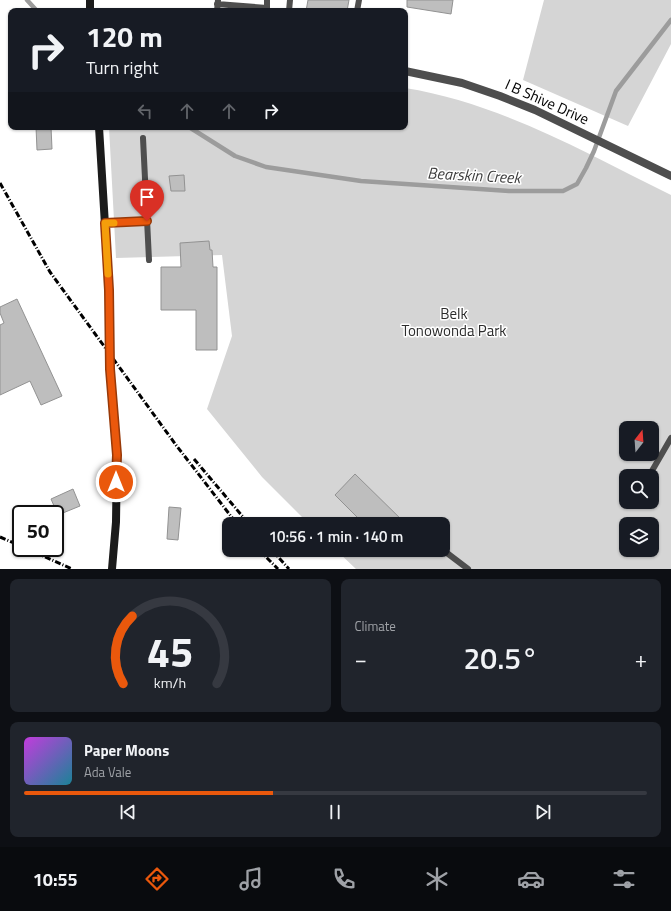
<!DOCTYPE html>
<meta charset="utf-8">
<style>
body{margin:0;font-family:"Titillium Web",sans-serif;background:#20242c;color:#f1f3f6;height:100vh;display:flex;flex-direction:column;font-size:15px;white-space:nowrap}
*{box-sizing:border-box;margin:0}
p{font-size:13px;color:#9ea1a6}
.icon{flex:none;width:22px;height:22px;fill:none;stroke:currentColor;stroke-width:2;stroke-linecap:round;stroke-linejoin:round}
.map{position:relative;height:569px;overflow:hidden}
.sheet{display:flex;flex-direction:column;gap:10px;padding:10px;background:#0d0f14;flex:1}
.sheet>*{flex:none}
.guide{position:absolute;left:8px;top:8px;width:400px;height:122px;border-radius:8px;box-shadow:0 1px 3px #0004;background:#171b24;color:#f1f3f6;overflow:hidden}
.needle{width:26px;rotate:17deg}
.controls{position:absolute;left:619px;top:421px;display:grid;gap:8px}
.controls a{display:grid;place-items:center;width:40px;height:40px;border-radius:8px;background:#171b24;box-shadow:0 1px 3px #0004;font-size:20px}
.speed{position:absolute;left:12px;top:505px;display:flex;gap:8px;font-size:20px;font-weight:700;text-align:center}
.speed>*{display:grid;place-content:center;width:52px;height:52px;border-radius:50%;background:#171b24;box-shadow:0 1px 3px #0004;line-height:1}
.speed .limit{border:2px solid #111;border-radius:6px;background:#fff;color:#111}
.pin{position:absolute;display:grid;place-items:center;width:34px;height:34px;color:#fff;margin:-41px -17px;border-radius:50% 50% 50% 0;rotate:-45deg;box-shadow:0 0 4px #0007}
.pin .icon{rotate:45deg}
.me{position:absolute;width:44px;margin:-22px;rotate:0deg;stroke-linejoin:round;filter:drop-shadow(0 0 3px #0008)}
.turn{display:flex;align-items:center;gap:14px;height:84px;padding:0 12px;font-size:18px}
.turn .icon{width:52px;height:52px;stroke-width:2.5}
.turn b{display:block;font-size:28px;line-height:34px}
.lanes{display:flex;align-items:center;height:38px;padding:0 12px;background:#0003;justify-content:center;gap:20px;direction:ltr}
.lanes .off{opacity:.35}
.big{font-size:30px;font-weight:600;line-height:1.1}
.sheet .widget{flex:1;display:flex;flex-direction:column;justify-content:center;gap:6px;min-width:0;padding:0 14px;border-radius:8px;background:#20242c}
.sheet .dial{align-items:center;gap:0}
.dial svg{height:104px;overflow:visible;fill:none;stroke:#363941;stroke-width:7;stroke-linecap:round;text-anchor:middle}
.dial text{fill:#f1f3f6;stroke:none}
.song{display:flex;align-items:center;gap:12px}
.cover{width:48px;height:48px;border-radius:6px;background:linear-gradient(135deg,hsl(290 70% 55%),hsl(190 70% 35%))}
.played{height:4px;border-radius:2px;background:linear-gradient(90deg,#ea580c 40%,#363941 40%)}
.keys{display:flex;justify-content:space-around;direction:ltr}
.heat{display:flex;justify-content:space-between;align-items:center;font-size:22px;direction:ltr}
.sheet .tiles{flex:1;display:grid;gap:10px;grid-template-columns:1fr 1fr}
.widget:last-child{grid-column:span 2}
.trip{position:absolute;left:222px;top:517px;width:228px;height:40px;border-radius:8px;background:#171b24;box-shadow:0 1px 3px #0004;font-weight:600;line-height:40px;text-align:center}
.tabs{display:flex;height:64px;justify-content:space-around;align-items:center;background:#090b0e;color:#9ea1a6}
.tabs .icon{width:28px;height:28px}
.tabs .selected{color:#ea580c}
.tabs b{font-size:18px;color:#f1f3f6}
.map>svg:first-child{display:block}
.green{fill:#d5d5d5;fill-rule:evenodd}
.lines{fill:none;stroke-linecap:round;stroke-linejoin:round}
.stream{stroke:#9c9c9c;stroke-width:4.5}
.building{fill:#bebebe;stroke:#929292}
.lane{stroke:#4e4e4e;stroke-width:6}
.street{stroke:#4e4e4e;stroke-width:8}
.secondary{stroke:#1b1b1b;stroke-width:8}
.rail{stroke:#000;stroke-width:3;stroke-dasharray:6 2 1 2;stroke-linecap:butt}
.route-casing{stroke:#983908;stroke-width:10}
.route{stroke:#ea580c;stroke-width:7}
.slow{stroke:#f59e0b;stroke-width:7}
.labels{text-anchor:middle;stroke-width:3;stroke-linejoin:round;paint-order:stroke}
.street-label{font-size:15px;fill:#000;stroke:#fff}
.park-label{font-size:15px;fill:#2c2c2c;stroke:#fff}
.water-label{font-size:16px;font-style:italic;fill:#3d3d3d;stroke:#fff}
</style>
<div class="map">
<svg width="671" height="569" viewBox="0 0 671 569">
<rect width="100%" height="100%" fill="#fff"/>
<path class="green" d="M 544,0 L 671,0 L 671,44 L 628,126 L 523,80 Z
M 405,88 C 500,103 586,153 671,195 L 671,569 L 356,569 L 336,550 L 443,550 L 443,524 L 309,524 L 262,477 L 207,409 L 232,336 L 222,255 L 116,258 L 109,127 L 405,127 ZM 626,428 L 652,428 L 652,454 L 626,454 ZM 626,476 L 652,476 L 652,502 L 626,502 ZM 626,524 L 652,524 L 652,550 L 626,550 Z"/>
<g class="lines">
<path class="stream" d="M 27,0 L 37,11
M 189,127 L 235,156 L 266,167 L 361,181 L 509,191 L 563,191 L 577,184 L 586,168 L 594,151 L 616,91 L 671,20"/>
</g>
<path class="building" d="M 308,0 L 349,0 L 347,11 L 306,11 Z
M 407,0 L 453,0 L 451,14 L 407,7 Z
M 36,127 L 51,127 L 52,149 L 37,150 Z
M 184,175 L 185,191 L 171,191 L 169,176 Z
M 209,241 L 210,250 L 212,250 L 213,267 L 217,267 L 217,350 L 196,350 L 196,310 L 161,310 L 161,267 L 181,267 L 180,243 Z
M 17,299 L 62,396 L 41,405 L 30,381 L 0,395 L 0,325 L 4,323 L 0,313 L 0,307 Z
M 355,474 L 406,524 L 364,524 L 335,495 Z
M 73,489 L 80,506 L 58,515 L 51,499 Z
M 169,507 L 181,508 L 178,540 L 167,539 Z"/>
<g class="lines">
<path class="lane" d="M 217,4 L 267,8
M 217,11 L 218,0
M 267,11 L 267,0
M 289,11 L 290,0
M 357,11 L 359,0
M 143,138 L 149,260
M 105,223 L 147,221
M 649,476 L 671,438
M 443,550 L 468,569"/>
<path class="street" d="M 405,71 L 462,83 L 500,96 L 535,110 L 671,176"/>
<path class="secondary" d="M 90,0 L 90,11
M 99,127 L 109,290 L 110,369 L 117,455 L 116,522 L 112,569"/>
<path class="rail" d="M 0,183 L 50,272 L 176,445 L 237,524
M 194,459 L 249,524
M 0,537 L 21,546
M 25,548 L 72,569
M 259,550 L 278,569
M 272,550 L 289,569"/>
</g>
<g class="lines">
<defs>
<path id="route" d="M 116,482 L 117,455 L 110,369 L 109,290 L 105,223 L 147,221"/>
</defs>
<use href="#route" class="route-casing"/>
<use href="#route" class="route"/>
<path class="slow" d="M 108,274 L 105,223 L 114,223"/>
</g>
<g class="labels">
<g class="street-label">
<text transform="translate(547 102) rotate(24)" y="5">I B Shive Drive</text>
</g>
<g class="park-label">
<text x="454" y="319">Belk<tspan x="454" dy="17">Tonowonda Park</tspan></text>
</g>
<g class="water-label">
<text transform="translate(474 175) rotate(3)" y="6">Bearskin Creek</text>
</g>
</g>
</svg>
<div class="controls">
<a><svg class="needle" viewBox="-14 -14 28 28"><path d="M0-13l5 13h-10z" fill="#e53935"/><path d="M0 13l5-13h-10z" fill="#9ea1a6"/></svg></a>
<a><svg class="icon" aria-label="search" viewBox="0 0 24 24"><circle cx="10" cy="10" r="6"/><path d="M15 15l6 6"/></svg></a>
<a><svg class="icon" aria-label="layers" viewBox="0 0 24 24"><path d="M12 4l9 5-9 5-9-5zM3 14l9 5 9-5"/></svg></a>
</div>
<div class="speed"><div class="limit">50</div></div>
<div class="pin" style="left:147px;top:221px;background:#d93025"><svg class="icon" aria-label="arrive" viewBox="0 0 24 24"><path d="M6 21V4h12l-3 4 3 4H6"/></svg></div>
<svg class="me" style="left:116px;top:482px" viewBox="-20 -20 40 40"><circle r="17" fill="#ea580c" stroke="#fff" stroke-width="3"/><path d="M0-11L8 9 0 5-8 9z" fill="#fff"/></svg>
<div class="trip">10:56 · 1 min · 140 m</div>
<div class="guide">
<div class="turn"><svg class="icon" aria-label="right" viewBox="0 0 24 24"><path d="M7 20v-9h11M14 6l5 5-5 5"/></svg><div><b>120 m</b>Turn right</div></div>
<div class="lanes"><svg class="icon off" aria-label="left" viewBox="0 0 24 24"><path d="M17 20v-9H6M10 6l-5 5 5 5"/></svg><svg class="icon off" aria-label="ahead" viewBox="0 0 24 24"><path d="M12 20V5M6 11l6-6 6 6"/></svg><svg class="icon off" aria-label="ahead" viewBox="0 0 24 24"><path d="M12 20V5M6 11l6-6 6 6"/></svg><svg class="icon" aria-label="right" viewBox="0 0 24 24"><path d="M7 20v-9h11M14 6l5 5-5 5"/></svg></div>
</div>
</div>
<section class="sheet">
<div class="tiles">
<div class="widget dial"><svg viewBox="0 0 100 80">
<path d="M14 69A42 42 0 1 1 86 69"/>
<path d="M14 69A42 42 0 0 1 21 17" stroke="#ea580c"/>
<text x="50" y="56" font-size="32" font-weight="700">45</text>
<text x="50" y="72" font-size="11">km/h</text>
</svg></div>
<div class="widget"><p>Climate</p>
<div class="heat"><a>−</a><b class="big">20.5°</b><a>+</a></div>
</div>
<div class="widget">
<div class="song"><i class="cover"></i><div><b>Paper Moons</b><p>Ada Vale</p></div></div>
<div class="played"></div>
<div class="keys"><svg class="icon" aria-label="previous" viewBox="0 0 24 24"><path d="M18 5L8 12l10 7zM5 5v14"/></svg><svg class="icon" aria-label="pause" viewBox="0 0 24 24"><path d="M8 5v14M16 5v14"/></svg><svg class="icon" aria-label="next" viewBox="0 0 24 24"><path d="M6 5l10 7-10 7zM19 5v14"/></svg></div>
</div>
</div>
</section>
<nav class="tabs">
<b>10:55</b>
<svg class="icon selected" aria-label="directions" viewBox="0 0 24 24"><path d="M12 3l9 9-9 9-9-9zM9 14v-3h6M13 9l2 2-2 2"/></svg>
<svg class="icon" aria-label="music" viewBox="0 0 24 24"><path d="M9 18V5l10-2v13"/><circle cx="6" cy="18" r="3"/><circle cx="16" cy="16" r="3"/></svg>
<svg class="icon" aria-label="phone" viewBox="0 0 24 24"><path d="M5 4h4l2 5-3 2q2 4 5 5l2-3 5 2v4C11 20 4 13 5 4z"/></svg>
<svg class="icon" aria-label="climate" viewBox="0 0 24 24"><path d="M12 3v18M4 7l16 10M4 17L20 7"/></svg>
<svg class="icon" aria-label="car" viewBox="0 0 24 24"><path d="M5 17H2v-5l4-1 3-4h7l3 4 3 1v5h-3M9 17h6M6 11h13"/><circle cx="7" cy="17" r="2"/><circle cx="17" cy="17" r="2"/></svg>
<svg class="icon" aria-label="filters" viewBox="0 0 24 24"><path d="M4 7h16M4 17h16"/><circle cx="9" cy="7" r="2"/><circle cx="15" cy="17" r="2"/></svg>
</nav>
